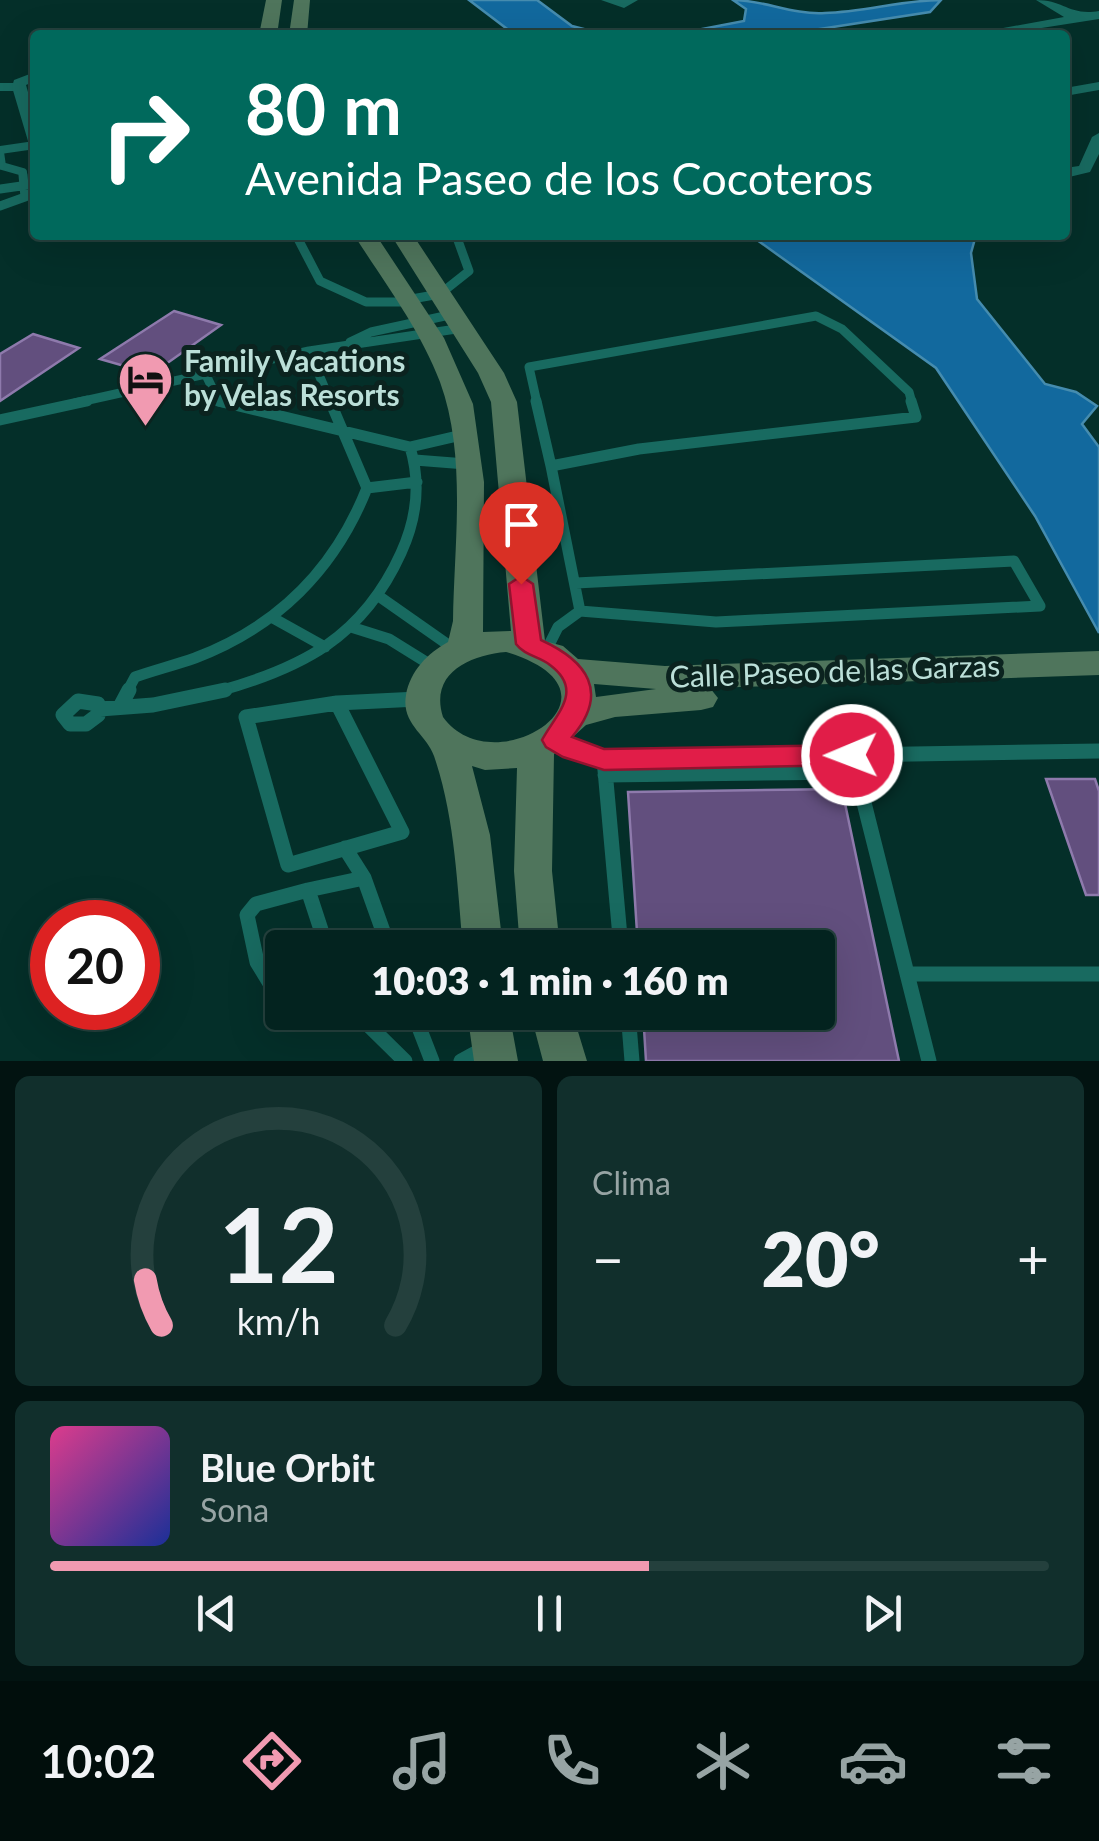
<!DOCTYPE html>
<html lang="es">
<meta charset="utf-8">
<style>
body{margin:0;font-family:Lato,sans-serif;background:#112f2c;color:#f1f3f6;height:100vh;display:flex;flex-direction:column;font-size:38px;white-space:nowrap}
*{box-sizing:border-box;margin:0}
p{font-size:32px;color:#97a4a4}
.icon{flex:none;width:55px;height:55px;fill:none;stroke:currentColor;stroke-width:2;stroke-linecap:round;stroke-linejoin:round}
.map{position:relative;height:1061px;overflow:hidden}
.sheet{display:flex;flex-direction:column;gap:15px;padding:15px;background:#021311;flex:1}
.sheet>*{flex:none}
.top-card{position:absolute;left:30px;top:30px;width:1040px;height:210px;border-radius:10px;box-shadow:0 10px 40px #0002,0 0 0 2px #24403d;background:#00695c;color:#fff;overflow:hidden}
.speed{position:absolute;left:30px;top:900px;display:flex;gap:20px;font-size:50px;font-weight:700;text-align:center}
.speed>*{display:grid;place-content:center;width:130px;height:130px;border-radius:50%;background:#03231f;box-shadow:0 10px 40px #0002,0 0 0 2px #24403d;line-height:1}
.speed .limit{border:15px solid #d22;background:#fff;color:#111}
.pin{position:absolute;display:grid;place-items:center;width:85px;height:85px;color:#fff;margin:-102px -42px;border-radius:50% 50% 50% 0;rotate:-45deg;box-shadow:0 0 10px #0007}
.pin .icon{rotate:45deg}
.me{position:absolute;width:110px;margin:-55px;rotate:269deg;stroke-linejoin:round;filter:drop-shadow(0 0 8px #0008)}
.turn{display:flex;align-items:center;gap:35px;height:210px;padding:0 50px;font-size:45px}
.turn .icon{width:130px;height:130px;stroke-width:2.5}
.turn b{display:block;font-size:70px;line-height:85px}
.big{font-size:75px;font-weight:800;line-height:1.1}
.sheet .widget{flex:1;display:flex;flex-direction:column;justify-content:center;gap:15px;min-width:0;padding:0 35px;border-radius:15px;background:#112f2c}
.sheet .dial{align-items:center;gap:0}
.dial svg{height:260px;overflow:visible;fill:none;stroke:#24403d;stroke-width:7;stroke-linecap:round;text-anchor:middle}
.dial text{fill:#f1f3f6;stroke:none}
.song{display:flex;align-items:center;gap:30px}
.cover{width:120px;height:120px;border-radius:15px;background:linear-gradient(135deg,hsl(330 70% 55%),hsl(230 70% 35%))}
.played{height:10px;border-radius:5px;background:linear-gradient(90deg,#f19ab1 60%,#24403d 60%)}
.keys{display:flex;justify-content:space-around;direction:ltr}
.heat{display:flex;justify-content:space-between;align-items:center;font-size:55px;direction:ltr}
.sheet .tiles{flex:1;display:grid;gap:15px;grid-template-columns:1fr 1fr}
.widget:last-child{grid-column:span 2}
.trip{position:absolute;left:265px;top:930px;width:570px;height:100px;border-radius:10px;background:#03231f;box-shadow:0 10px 40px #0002,0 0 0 2px #24403d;font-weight:800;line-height:100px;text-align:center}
.tabs{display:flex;height:160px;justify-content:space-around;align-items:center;background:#010e0c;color:#97a4a4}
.tabs .icon{width:70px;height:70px}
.tabs .on{color:#f19ab1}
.tabs b{font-size:45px;color:#f1f3f6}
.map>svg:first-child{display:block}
.water{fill:#12699e;stroke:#458caf;stroke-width:2.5}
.building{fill:#624f7e;stroke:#8e7aac;stroke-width:2.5}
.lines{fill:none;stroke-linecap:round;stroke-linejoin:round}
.lane-far3{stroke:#186a60;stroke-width:8}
.lane-far2{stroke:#186a60;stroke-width:9}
.lane-far1{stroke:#186a60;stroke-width:11}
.lane{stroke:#186a60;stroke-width:15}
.street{fill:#186a60;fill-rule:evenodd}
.secondary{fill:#4f755c;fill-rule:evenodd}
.route{fill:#e11d48;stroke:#92132f;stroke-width:2.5}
.labels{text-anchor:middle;stroke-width:10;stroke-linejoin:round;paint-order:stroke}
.poi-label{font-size:30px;font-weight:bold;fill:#bbdfd8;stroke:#0b231f;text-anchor:start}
.street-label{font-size:30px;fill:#bbdfd8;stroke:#0b231f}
</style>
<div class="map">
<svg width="1099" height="1061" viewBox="0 0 1099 1061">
<rect width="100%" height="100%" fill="#042f29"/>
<path class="water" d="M 469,0 L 537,0 L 572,26 L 607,35 L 515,35 Z
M 733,0 C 764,0 792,15 825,13 C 864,12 903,0 941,0 L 930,12 L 781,35 L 671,35 L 744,21 L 746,9 Z
M 750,235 L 976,235 L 971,253 L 977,299 L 1045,384 L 1076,392 L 1097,406 L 1082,424 L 1099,447 L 1099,633 L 1035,516 L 936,368 Z"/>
<path class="building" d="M 174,311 L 221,325 L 152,374 L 100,359 Z
M 33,334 L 79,348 L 0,401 L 0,354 Z
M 1046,779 L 1095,779 L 1099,791 L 1099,895 L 1086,895 Z
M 842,789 L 899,1061 L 646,1061 L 643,1012 L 818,1012 L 818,948 L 638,948 L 628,792 Z"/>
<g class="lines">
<path class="lane-far3" d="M 0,87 L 19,87
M 0,150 L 35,145
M 0,152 L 2,166 L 23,172 L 23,177"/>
<path class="lane-far2" d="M 0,189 L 35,184
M 0,206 L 25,197 L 23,175
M 296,235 L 320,281 L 366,302 L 408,302
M 406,300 L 440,294 L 469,271 L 456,235
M 350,342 L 371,332 L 454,314
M 309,351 L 331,403
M 205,373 L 219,402 L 224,403
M 75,403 L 309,351 L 463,328
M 537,403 L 529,367 L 816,316 L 842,329 L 909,392 L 912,403"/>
<path class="lane-far1" d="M 218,401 L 410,447 L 466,434
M 536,401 L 551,466
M 0,420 L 87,401
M 415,460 L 466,464
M 551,466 L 639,449 L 916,417 L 911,401
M 367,488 L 417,482
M 576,583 L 1014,561 L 1040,606 L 716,622 L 580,611
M 380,597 L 457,651
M 273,618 L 325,647
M 351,627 L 389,639 L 434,667
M 546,651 L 558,627 L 580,611 L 551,466
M 127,692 L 135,677 C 155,670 175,665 195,658 C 277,627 335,569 367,488 L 330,401
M 216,692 C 303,668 363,637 401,553 C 417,518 421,483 410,447"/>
<path class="lane" d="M 78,701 L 98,704 L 98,715 L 86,724 L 70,724 L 63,715 Z
M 337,703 L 402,832 L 288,865 L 246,717 Z
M 337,703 L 418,699
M 121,705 L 129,690
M 100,709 L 153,705 L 225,690
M 555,739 L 604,759 L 621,948
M 852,755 L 929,1061
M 604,759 L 1099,751
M 605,775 L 856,772
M 345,848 L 364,878 L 389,948
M 327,948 L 308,890 L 364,878
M 907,974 L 1099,974
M 282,1003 L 257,962 L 247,915 L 256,904 L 308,890
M 309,1012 L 321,1012
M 355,1012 L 405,1061
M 413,1012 L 432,1061
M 628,1012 L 632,1061
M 461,1061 L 483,1049"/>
<path class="street" d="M 601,0 L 638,0 L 624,8 Z
M 1036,0 C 1064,0 1069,16 1099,11 L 1099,19 L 996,35 L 965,35 L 1064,17 Z
M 35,72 L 35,81 L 26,85 L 35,117 L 35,145 L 28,141 L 12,87 L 14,80 Z
M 1099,82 L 1099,90 L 1065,96 L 1065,88 Z
M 1099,133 L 1099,154 L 1090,172 L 1065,178 L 1065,168 L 1079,166 L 1092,137 Z"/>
<path class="secondary" d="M 266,0 L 282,0 L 277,35 L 259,35 Z
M 294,0 L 310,0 L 307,35 L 289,35 Z
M 354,235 L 376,235 L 444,338 L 473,404 L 484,482 L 483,632 L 511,631 L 491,402 L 478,373 L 391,235 L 413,235 L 504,373 L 517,402 L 545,641 L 563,646 L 578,659 L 665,666 L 1099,651 L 1099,675 L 710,688 L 718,698 L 713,707 L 701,710 L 615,717 L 586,725 L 554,754 L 552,871 L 560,948 L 520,948 L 514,871 L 517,768 L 485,770 L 472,766 L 490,835 L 503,948 L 463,948 C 457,884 455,817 434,756 C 426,734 401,724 406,695 C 410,671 428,653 448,642 L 453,621 C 454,544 467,456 440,382 C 420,329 384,282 354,235 ZM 506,652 C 641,693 493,787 443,717 C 429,673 470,655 506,652 ZM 594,684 L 656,689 L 596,697 Z
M 467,1012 L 509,1012 L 518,1061 L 474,1061 Z
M 530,1012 L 572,1012 L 587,1061 L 543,1061 Z"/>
</g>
<path class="route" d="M 521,576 L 533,584 L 541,640 C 587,661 610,692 572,737 L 604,749 L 852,745 L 861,748 L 865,755 L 861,762 L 852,765 L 604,770 L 563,757 L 546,747 L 542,740 C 555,715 585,691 550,665 C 539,656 525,656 516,644 L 509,584 Z"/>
<defs>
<symbol id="hotel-pin" viewBox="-11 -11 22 30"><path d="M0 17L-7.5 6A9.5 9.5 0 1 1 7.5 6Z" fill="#f19ab1" stroke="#0b231f"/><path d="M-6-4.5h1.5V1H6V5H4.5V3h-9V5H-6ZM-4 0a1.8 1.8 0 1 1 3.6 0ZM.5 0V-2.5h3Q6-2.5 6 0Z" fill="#111"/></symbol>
</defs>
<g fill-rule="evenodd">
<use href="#hotel-pin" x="114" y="348" width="63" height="86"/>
</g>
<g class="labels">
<g class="poi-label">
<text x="184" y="372">Family Vacations<tspan x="184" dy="34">by Velas Resorts</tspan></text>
</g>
<g class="street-label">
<text transform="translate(835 672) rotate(-2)" y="10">Calle Paseo de las Garzas</text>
</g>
</g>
</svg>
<div class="speed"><div class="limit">20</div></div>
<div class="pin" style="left:521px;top:584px;background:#d93025"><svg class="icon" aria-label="arrive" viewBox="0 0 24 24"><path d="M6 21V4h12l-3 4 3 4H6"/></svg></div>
<svg class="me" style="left:852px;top:755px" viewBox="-20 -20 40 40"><circle r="17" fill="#e11d48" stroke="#fff" stroke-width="3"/><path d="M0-11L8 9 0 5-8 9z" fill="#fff"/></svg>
<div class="trip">10:03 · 1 min · 160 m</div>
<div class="top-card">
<div class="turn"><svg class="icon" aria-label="right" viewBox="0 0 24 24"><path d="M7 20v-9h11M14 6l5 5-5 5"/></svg><div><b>80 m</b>Avenida Paseo de los Cocoteros</div></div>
</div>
</div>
<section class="sheet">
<div class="tiles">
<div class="widget dial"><svg viewBox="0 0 100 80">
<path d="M14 69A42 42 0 1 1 86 69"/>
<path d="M14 69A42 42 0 0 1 9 55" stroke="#f19ab1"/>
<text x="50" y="56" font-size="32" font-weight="700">12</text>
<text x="50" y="72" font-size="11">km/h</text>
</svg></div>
<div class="widget"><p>Clima</p>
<div class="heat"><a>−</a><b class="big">20°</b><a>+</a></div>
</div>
<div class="widget">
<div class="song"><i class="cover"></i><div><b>Blue Orbit</b><p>Sona</p></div></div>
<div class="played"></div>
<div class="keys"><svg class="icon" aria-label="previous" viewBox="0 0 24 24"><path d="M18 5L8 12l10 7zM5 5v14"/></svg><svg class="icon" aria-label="pause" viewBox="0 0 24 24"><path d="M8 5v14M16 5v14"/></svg><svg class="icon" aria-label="next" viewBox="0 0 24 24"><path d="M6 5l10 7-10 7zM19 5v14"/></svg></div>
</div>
</div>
</section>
<nav class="tabs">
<b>10:02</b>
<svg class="icon on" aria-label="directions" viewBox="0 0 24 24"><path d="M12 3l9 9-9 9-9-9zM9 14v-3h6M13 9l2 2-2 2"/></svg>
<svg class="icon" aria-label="music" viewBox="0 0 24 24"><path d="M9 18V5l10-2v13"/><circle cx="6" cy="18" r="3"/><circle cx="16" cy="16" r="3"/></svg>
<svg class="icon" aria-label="phone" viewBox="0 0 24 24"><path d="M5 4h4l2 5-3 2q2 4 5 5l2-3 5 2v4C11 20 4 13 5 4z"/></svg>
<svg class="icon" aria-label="climate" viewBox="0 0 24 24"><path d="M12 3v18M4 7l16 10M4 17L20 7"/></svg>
<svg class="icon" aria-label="car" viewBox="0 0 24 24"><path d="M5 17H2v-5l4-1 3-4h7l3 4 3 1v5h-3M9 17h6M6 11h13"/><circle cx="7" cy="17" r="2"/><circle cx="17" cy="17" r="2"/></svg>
<svg class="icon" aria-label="filters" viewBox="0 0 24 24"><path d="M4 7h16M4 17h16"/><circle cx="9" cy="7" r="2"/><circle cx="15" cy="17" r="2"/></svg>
</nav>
